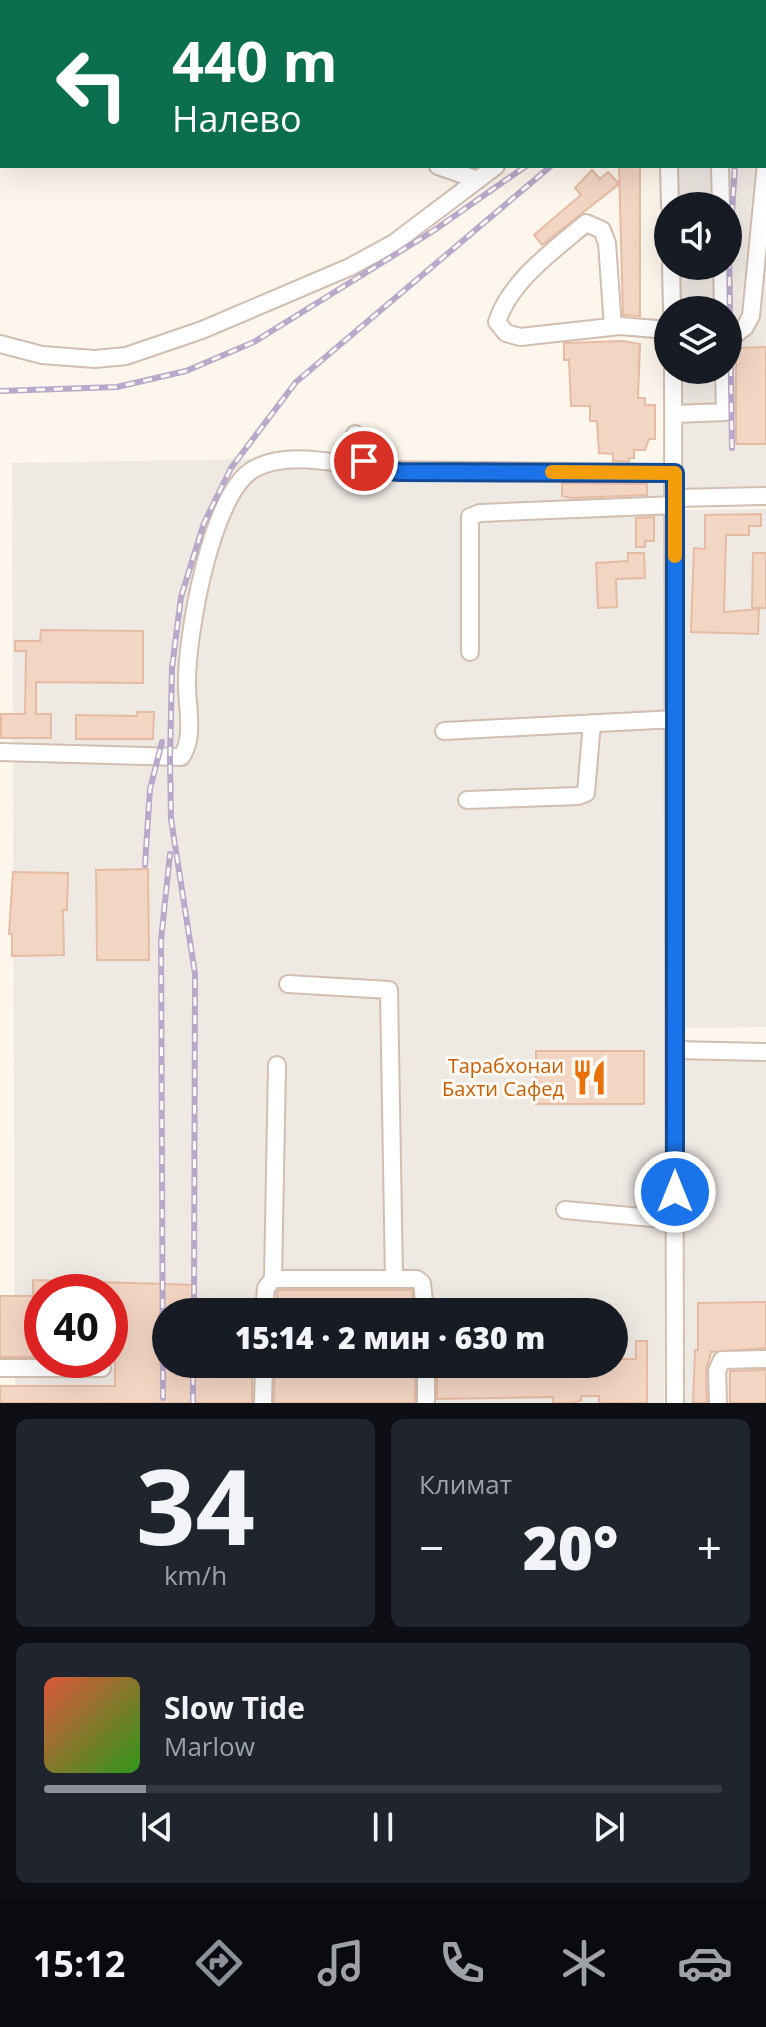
<!DOCTYPE html>
<html lang="ru">
<meta charset="utf-8">
<style>
body{margin:0;font-family:"Open Sans",sans-serif;background:#20242c;color:#f1f3f6;height:100vh;display:flex;flex-direction:column;font-size:30px;white-space:nowrap}
*{box-sizing:border-box;margin:0}
p{font-size:26px;color:#9ea1a6}
.icon{flex:none;width:44px;height:44px;fill:none;stroke:currentColor;stroke-width:2;stroke-linecap:round;stroke-linejoin:round}
.map{position:relative;height:1403px;overflow:hidden}
.details{display:flex;flex-direction:column;gap:16px;padding:16px;background:#0d0f14;flex:1}
.details>*{flex:none}
.hud{position:absolute;left:0px;top:0px;width:766px;height:168px;box-shadow:0 8px 32px #0002;background:#0b6e4f;color:#fff;overflow:hidden}
.controls{position:absolute;left:654px;top:192px;display:grid;gap:16px}
.controls a{display:grid;place-items:center;width:88px;height:88px;border-radius:50%;background:#171b24;box-shadow:0 8px 32px #0002;font-size:40px}
.speed{position:absolute;left:24px;top:1274px;display:flex;gap:16px;font-size:40px;font-weight:700;text-align:center}
.speed>*{display:grid;place-content:center;width:104px;height:104px;border-radius:50%;background:#171b24;box-shadow:0 8px 32px #0002;line-height:1}
.speed .limit{border:12px solid #d22;background:#fff;color:#111}
.pin{position:absolute;display:grid;place-items:center;width:68px;height:68px;color:#fff;margin:-34px;border:4px solid #fff;border-radius:50%;box-shadow:0 2px 8px #0007}
.me{position:absolute;width:88px;margin:-44px;rotate:0deg;stroke-linejoin:round;filter:drop-shadow(0 0 6px #0008)}
.turn{display:flex;align-items:center;gap:28px;height:168px;padding:0 40px;font-size:36px}
.turn .icon{width:104px;height:104px;stroke-width:2.5}
.turn b{display:block;font-size:56px;line-height:68px}
.big{font-size:60px;font-weight:800;line-height:1.1}
.details .tile{flex:1;display:flex;flex-direction:column;justify-content:center;gap:12px;min-width:0;padding:0 28px;border-radius:12px;background:#20242c}
.details .dial{align-items:center;gap:0}
.dial b{font-size:104px;line-height:1}
.song{display:flex;align-items:center;gap:24px}
.cover{width:96px;height:96px;border-radius:12px;background:linear-gradient(135deg,hsl(10 70% 55%),hsl(110 70% 35%))}
.played{height:8px;border-radius:4px;background:linear-gradient(90deg,#8c9099 15%,#363941 15%)}
.keys{display:flex;justify-content:space-around;direction:ltr}
.heat{display:flex;justify-content:space-between;align-items:center;font-size:44px;direction:ltr}
.details .tiles{flex:1;display:grid;gap:16px;grid-template-columns:1fr 1fr}
.tile:last-child{grid-column:span 2}
.trip{position:absolute;left:152px;top:1298px;width:476px;height:80px;border-radius:40px;background:#171b24;box-shadow:0 8px 32px #0002;font-weight:800;line-height:80px;text-align:center}
.dock{display:flex;height:128px;justify-content:space-around;align-items:center;background:#090b0e;color:#9ea1a6}
.dock .icon{width:56px;height:56px}
.dock .active{color:#8c9099}
.dock b{font-size:36px;color:#f1f3f6}
.map>svg:first-child{display:block}
.industrial{fill:#efe9e4;fill-rule:evenodd}
.building{fill:#f3d5c3;stroke:#e6bba3;stroke-width:2}
.lines{fill:none;stroke-linecap:round;stroke-linejoin:round}
.minor-casing{stroke:#d1beb0;stroke-width:20}
.minor{stroke:#fff;stroke-width:16}
.rail-casing{stroke:#b9a8c9;stroke-width:6}
.rail{stroke:#fffaf3;stroke-width:3;stroke-dasharray:9;stroke-linecap:butt}
.route-casing{stroke:#114b97;stroke-width:20}
.route{stroke:#1a73e8;stroke-width:14}
.slow{stroke:#f59e0b;stroke-width:14}
.labels{text-anchor:middle;stroke-width:6;stroke-linejoin:round;paint-order:stroke}
.food-label{font-size:20px;fill:#c56008;stroke:#fffaf3;text-anchor:end}
</style>
<div class="map">
<svg width="766" height="1403" viewBox="0 0 766 1403">
<rect width="100%" height="100%" fill="#fdf6ec"/>
<path class="industrial" d="M 766,9 L 766,489 L 678,490 L 677,370 L 728,370 L 728,310 L 677,310 L 677,266 L 728,266 L 728,206 L 677,206 L 677,166 L 764,166 Z
M 313,458 L 364,472 L 671,474 L 664,1403 L 15,1403 L 12,463 ZM 42,1292 L 110,1292 L 110,1360 L 42,1360 ZM 166,1312 L 614,1312 L 614,1364 L 166,1364 Z
M 766,509 L 766,1027 L 685,1028 L 684,510 Z
M 766,1047 L 766,1403 L 684,1403 L 682,1050 Z"/>
<path class="building" d="M 619,166 L 640,166 L 640,316 L 623,315 Z
M 592,170 L 600,179 L 608,172 L 619,184 L 542,245 L 534,235 L 581,195 L 575,188 Z
M 623,341 L 640,344 L 638,398 L 645,398 L 645,405 L 655,405 L 655,439 L 649,439 L 645,450 L 634,450 L 634,458 L 629,458 L 629,462 L 613,461 L 613,454 L 599,453 L 597,421 L 590,421 L 590,406 L 571,406 L 569,360 L 564,360 L 564,343 Z
M 766,347 L 766,444 L 736,444 L 736,348 Z
M 562,483 L 647,484 L 647,495 L 571,498 L 562,496 Z
M 761,514 L 761,526 L 749,526 L 749,535 L 726,535 L 724,612 L 759,609 L 758,634 L 691,632 L 694,548 L 705,549 L 705,515 Z
M 654,517 L 654,541 L 645,541 L 645,547 L 636,547 L 636,518 Z
M 628,553 L 644,553 L 645,578 L 616,579 L 617,607 L 598,608 L 596,563 L 628,561 Z
M 753,553 L 766,553 L 766,608 L 752,608 Z
M 41,630 L 143,631 L 143,683 L 36,682 L 36,714 L 51,714 L 51,738 L 1,738 L 1,714 L 25,714 L 26,651 L 15,651 L 15,641 L 40,641 Z
M 137,712 L 154,712 L 153,739 L 76,739 L 76,715 L 137,716 Z
M 148,869 L 149,960 L 97,960 L 96,870 Z
M 13,872 L 68,873 L 67,910 L 63,910 L 64,955 L 12,956 L 12,934 L 9,934 Z
M 536,1051 L 644,1051 L 644,1104 L 536,1104 Z
M 33,1280 L 195,1285 L 195,1312 L 160,1312 L 160,1364 L 252,1364 L 252,1403 L 0,1403 L 0,1386 L 115,1386 L 115,1351 L 110,1351 L 110,1292 L 42,1292 L 42,1357 L 0,1357 L 0,1296 L 33,1296 Z
M 278,1290 L 412,1290 L 414,1312 L 275,1312 Z
M 766,1302 L 766,1348 L 711,1352 L 706,1371 L 707,1403 L 693,1403 L 695,1350 L 698,1350 L 698,1303 Z
M 636,1341 L 647,1341 L 647,1403 L 599,1403 L 599,1396 L 581,1396 L 581,1401 L 569,1403 L 553,1403 L 553,1397 L 437,1399 L 437,1364 L 614,1364 L 614,1359 L 636,1359 Z
M 275,1364 L 301,1364 L 301,1374 L 415,1373 L 415,1403 L 274,1403 Z
M 766,1370 L 766,1403 L 730,1403 L 730,1371 Z"/>
<g class="lines">
<defs>
<path id="minor" d="M 569,0 L 572,2
M 706,2 L 708,0
M 438,166 L 478,180
M 669,166 L 670,206
M 720,166 L 721,206
M 671,266 L 672,310
M 722,266 L 723,310
M 613,327 L 607,243 L 602,230 L 586,223 C 554,250 510,281 497,322 L 506,333 L 520,337 L 620,326 L 668,330
M 728,340 L 745,327 L 751,316 L 766,163
M 0,344 L 42,355 L 95,359 L 126,356 L 202,330 L 350,267 L 394,243 L 496,166
M 673,370 L 675,1403
M 674,414 L 725,412 L 724,370
M 355,434 L 364,461 L 377,470 L 675,473
M 675,498 L 766,496
M 470,652 L 470,517 L 480,513 L 675,505
M 444,731 L 675,719
M 0,752 L 181,757 C 195,739 187,707 187,685 C 186,638 211,492 254,469 C 287,451 332,463 368,467
M 467,800 L 578,796 L 586,793 L 592,723
M 288,984 L 389,990 L 394,1279
M 675,1050 L 766,1052
M 277,1065 L 273,1279 L 417,1279 L 422,1283 L 425,1312
M 565,1210 L 675,1220
M 264,1312 L 266,1288 L 273,1279
M 426,1364 L 426,1403
M 0,1368 L 102,1368
M 263,1403 L 264,1364
M 718,1403 L 717,1371 L 722,1360 L 766,1359"/>
</defs>
<use href="#minor" class="minor-casing"/>
<use href="#minor" class="minor"/>
<defs>
<path id="rail" d="M 642,2 L 645,0
M 739,2 L 741,0
M 764,50 L 766,46
M 0,391 L 117,387 L 186,371 L 254,342 L 433,231 L 526,166
M 732,448 L 729,258 L 735,166
M 145,865 L 150,789 L 162,742
M 194,1312 L 195,974 L 171,819 L 170,758 L 172,668 L 181,597 L 204,523 L 231,468 L 296,382 L 551,166
M 163,1398 L 161,940 L 170,854
M 193,1403 L 193,1364"/>
</defs>
<use href="#rail" class="rail-casing"/>
<use href="#rail" class="rail"/>
</g>
<g class="lines">
<defs>
<path id="route" d="M 364,461 L 377,470 L 400,472 L 675,473 L 675,1192"/>
</defs>
<use href="#route" class="route-casing"/>
<use href="#route" class="route"/>
<path class="slow" d="M 552,472 L 675,473 L 675,556"/>
</g>
<defs>
<symbol id="restaurant-bare" viewBox="-9 -9 18 18"><path d="M-5-6h1v4h1v-4h1v4h1v-4h1v5L-1.5 .5V6h-2V.5L-5-1ZM5-6V6H3V1.5H1.5Q1.5-4 5-6Z" fill="#e8710a" stroke="#fffaf3" stroke-width="2.5" paint-order="stroke"/></symbol>
</defs>
<g fill-rule="evenodd">
<use href="#restaurant-bare" x="564" y="1052" width="51" height="51"/>
</g>
<g class="labels">
<g class="food-label">
<text x="564" y="1073">Тарабхонаи<tspan x="564" dy="23">Бахти Сафед</tspan></text>
</g>
</g>
</svg>
<div class="controls">
<a><svg class="icon" aria-label="sound" viewBox="0 0 24 24"><path d="M4 9h4l5-4v14l-5-4H4zM17 9q2 3 0 6"/></svg></a>
<a><svg class="icon" aria-label="layers" viewBox="0 0 24 24"><path d="M12 4l9 5-9 5-9-5zM3 14l9 5 9-5"/></svg></a>
</div>
<div class="speed"><div class="limit">40</div></div>
<div class="pin" style="left:364px;top:461px;background:#d93025"><svg class="icon" aria-label="arrive" viewBox="0 0 24 24"><path d="M6 21V4h12l-3 4 3 4H6"/></svg></div>
<svg class="me" style="left:675px;top:1192px" viewBox="-20 -20 40 40"><circle r="17" fill="#1a73e8" stroke="#fff" stroke-width="3"/><path d="M0-11L8 9 0 5-8 9z" fill="#fff"/></svg>
<div class="trip">15:14 · 2 мин · 630 m</div>
<div class="hud">
<div class="turn"><svg class="icon" aria-label="left" viewBox="0 0 24 24"><path d="M17 20v-9H6M10 6l-5 5 5 5"/></svg><div><b>440 m</b>Налево</div></div>
</div>
</div>
<section class="details">
<div class="tiles">
<div class="tile dial"><b>34</b><p>km/h</p></div>
<div class="tile"><p>Климат</p>
<div class="heat"><a>−</a><b class="big">20°</b><a>+</a></div>
</div>
<div class="tile">
<div class="song"><i class="cover"></i><div><b>Slow Tide</b><p>Marlow</p></div></div>
<div class="played"></div>
<div class="keys"><svg class="icon" aria-label="previous" viewBox="0 0 24 24"><path d="M18 5L8 12l10 7zM5 5v14"/></svg><svg class="icon" aria-label="pause" viewBox="0 0 24 24"><path d="M8 5v14M16 5v14"/></svg><svg class="icon" aria-label="next" viewBox="0 0 24 24"><path d="M6 5l10 7-10 7zM19 5v14"/></svg></div>
</div>
</div>
</section>
<nav class="dock">
<b>15:12</b>
<svg class="icon active" aria-label="directions" viewBox="0 0 24 24"><path d="M12 3l9 9-9 9-9-9zM9 14v-3h6M13 9l2 2-2 2"/></svg>
<svg class="icon" aria-label="music" viewBox="0 0 24 24"><path d="M9 18V5l10-2v13"/><circle cx="6" cy="18" r="3"/><circle cx="16" cy="16" r="3"/></svg>
<svg class="icon" aria-label="phone" viewBox="0 0 24 24"><path d="M5 4h4l2 5-3 2q2 4 5 5l2-3 5 2v4C11 20 4 13 5 4z"/></svg>
<svg class="icon" aria-label="climate" viewBox="0 0 24 24"><path d="M12 3v18M4 7l16 10M4 17L20 7"/></svg>
<svg class="icon" aria-label="car" viewBox="0 0 24 24"><path d="M5 17H2v-5l4-1 3-4h7l3 4 3 1v5h-3M9 17h6M6 11h13"/><circle cx="7" cy="17" r="2"/><circle cx="17" cy="17" r="2"/></svg>
</nav>
